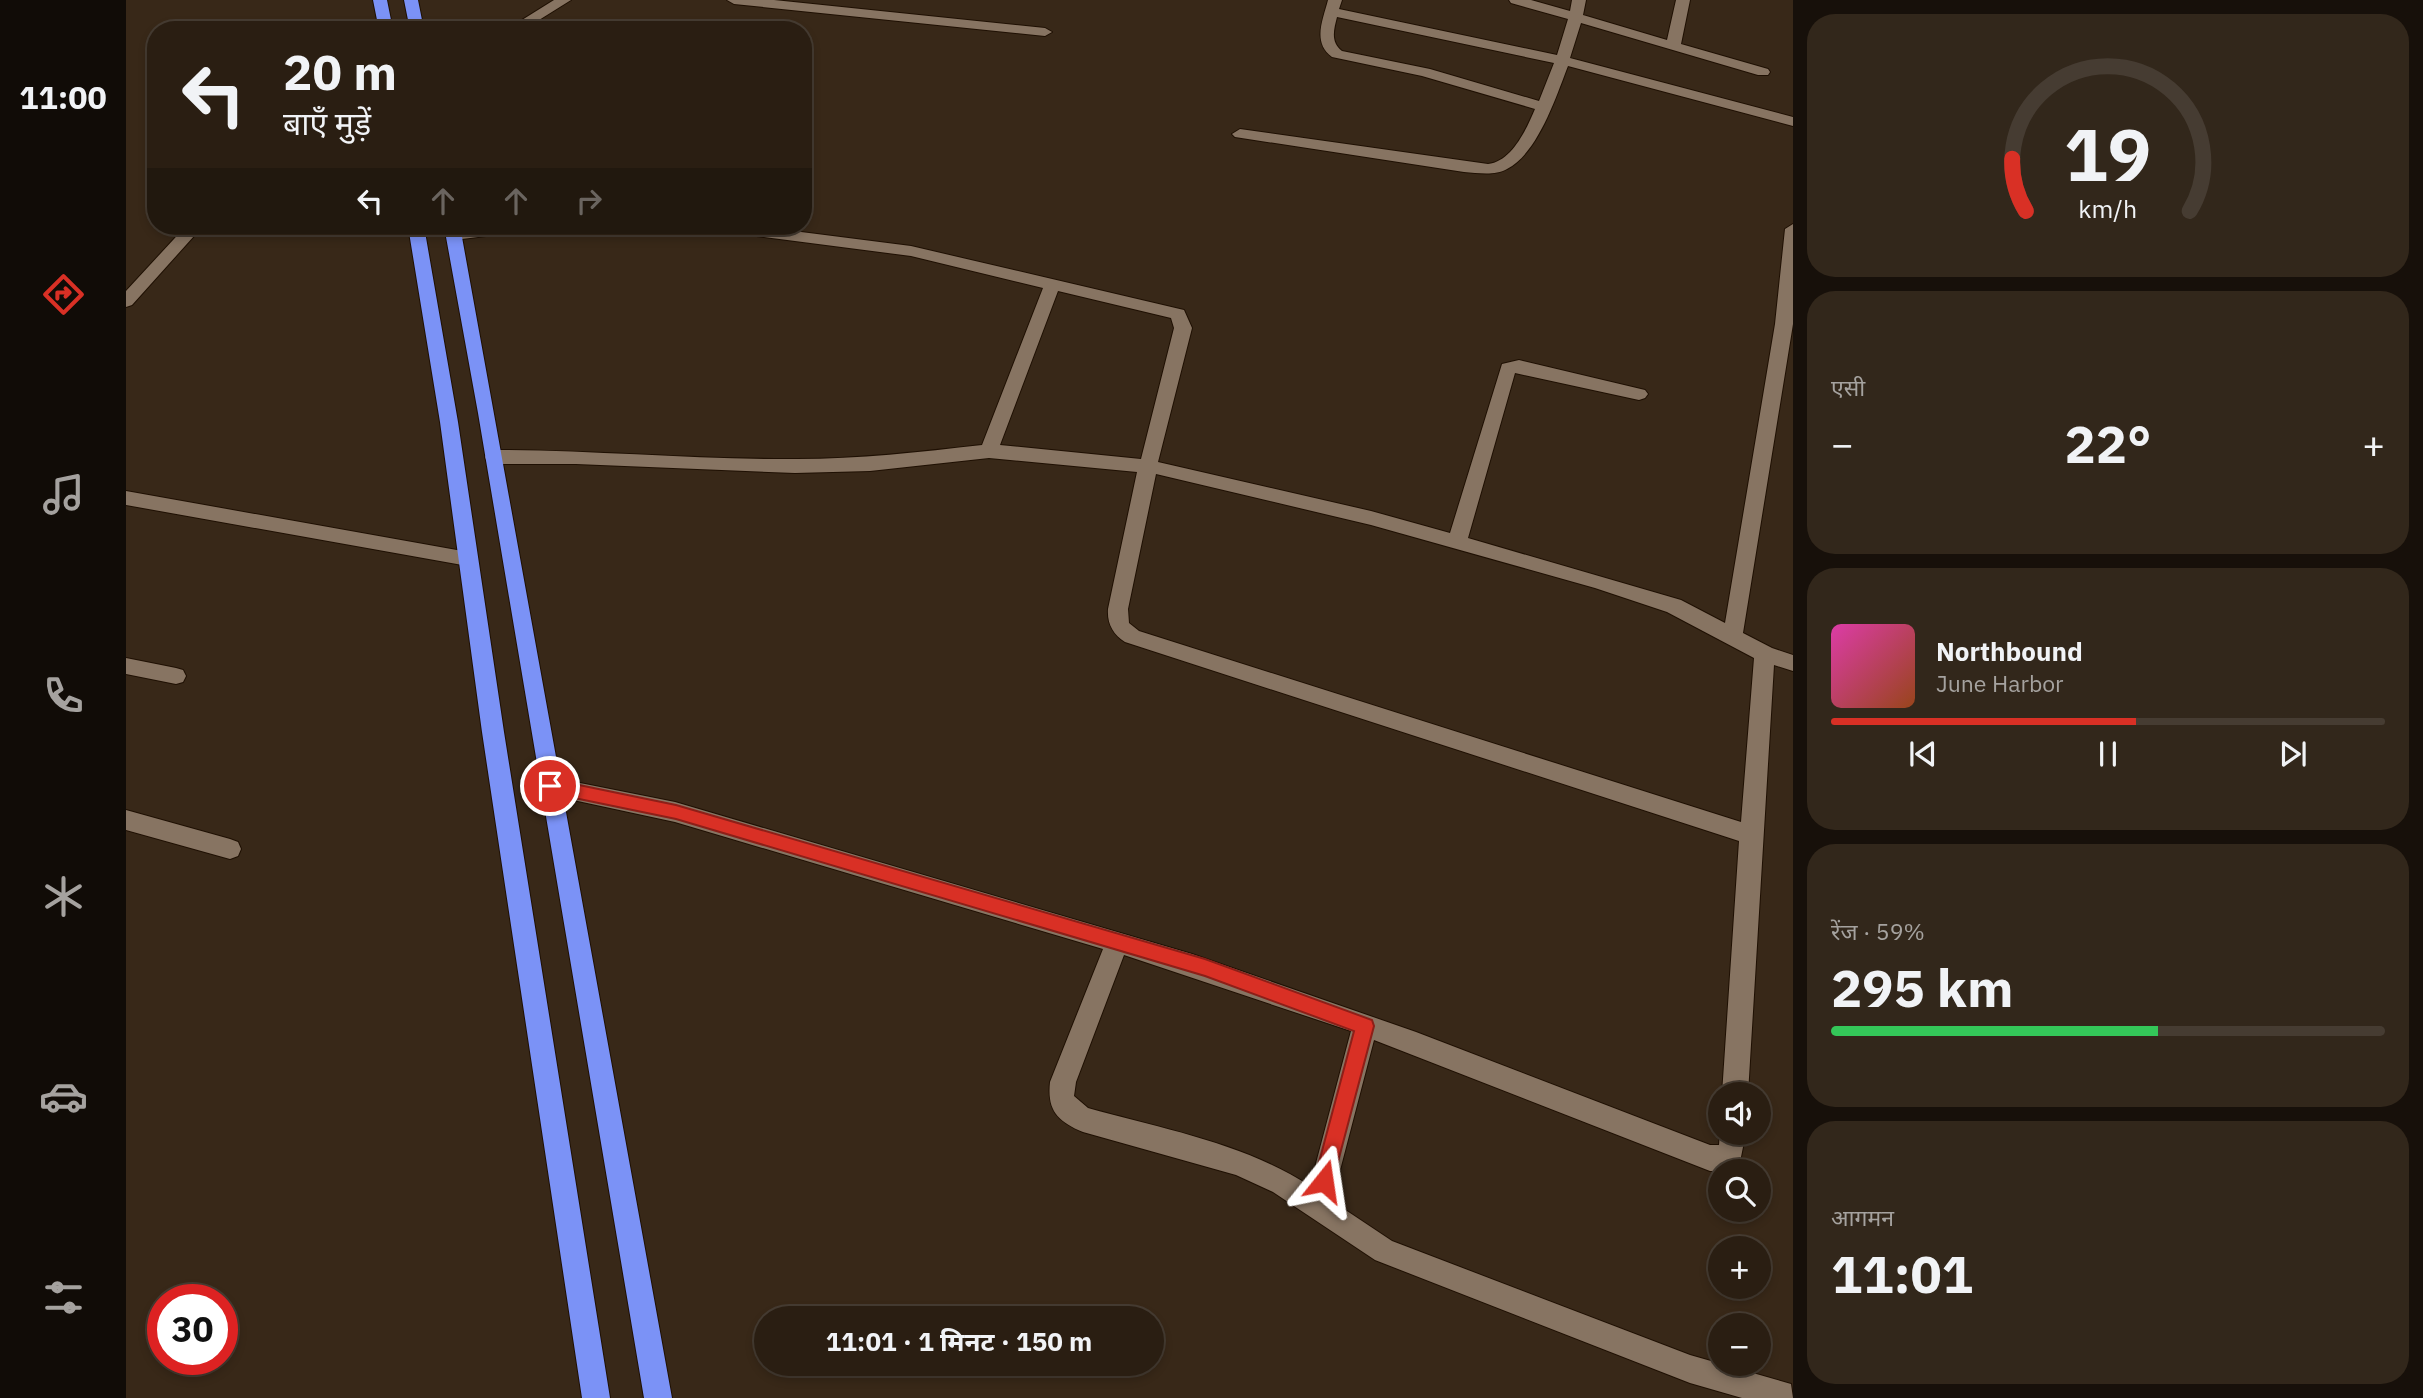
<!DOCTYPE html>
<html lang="hi">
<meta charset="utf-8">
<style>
body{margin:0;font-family:"IBM Plex Sans","Noto Sans Devanagari",sans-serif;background:#32271b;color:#f1f3f6;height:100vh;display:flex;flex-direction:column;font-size:26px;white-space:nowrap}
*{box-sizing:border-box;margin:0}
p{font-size:23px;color:#a5a29f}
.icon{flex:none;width:38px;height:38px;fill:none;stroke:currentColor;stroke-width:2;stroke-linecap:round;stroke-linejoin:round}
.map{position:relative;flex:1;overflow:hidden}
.drawer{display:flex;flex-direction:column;gap:14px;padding:14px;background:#17100a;width:630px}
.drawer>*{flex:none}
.top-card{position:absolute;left:21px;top:21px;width:665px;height:214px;border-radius:28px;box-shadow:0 4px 10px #0003,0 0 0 2px #463c32;background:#2a1e12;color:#f1f3f6;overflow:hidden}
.controls{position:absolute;left:1582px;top:1082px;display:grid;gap:14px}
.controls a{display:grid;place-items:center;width:63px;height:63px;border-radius:50%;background:#2a1e12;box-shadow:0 4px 10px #0003,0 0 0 2px #463c32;font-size:35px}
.speed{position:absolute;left:21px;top:1284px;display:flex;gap:14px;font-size:35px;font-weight:700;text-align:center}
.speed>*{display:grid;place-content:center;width:91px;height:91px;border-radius:50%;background:#2a1e12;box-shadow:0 4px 10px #0003,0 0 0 2px #463c32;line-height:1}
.speed .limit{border:10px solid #d22;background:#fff;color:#111}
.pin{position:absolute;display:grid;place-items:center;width:60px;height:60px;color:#fff;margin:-30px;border:4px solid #fff;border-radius:50%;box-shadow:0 2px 7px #0007}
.me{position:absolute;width:77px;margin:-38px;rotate:15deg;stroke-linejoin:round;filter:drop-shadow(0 0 5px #0008)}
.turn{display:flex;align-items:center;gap:24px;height:147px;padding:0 21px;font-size:32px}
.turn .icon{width:91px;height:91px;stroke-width:2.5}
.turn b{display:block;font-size:49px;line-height:60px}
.lanes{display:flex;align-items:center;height:66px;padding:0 21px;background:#0003;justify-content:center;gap:35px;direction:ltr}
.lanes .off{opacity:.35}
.big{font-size:52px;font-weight:700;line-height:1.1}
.drawer .widget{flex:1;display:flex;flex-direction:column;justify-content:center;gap:10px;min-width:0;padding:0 24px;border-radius:28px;background:#32271b}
.drawer .dial{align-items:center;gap:0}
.dial svg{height:182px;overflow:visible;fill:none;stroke:#463c32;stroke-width:7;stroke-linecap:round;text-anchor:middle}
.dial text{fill:#f1f3f6;stroke:none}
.song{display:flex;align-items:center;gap:21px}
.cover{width:84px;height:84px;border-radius:10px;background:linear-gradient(135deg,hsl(320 70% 55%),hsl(20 70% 35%))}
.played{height:7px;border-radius:4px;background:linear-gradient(90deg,#d93025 55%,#463c32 55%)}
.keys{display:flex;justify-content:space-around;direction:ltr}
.heat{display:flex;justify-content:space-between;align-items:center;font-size:38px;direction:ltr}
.charge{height:10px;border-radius:5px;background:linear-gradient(90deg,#34c759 59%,#463c32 0)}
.trip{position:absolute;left:628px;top:1306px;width:410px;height:70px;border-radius:35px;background:#2a1e12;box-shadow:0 4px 10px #0003,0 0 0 2px #463c32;font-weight:700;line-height:70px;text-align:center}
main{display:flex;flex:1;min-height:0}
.menu{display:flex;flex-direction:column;width:126px;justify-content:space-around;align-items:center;background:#110c07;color:#a5a29f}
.menu .icon{width:49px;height:49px}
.menu .selected{color:#d93025}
.menu b{font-size:32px;color:#f1f3f6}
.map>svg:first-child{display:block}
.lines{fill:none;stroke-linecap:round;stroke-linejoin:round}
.street-casing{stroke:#1f1003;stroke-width:2}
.highway-casing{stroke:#1f1003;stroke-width:2}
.street{fill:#877462;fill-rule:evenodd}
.highway{fill:#7b92f6;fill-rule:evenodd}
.route{fill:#d93025;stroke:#8d1f18;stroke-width:2}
</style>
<main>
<nav class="menu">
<b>11:00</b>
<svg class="icon selected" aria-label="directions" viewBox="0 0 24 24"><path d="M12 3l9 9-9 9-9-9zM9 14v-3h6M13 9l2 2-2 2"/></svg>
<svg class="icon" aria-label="music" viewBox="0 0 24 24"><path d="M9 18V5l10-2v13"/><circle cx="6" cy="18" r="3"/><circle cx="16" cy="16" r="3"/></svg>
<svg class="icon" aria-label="phone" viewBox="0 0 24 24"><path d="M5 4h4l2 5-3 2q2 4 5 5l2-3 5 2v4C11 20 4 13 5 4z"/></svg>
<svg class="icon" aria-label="climate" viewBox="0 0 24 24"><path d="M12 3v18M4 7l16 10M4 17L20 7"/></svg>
<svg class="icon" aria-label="car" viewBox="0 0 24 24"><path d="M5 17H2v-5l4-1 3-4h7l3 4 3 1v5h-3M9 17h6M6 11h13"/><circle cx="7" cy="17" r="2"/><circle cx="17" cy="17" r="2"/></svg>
<svg class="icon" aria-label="filters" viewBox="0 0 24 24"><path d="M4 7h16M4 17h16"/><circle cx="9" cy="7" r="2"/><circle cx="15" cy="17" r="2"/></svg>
</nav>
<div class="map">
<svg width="1667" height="1398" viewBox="0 0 1667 1398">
<rect width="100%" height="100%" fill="#382818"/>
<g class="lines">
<defs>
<path id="street" d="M 428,0 L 445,0 L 397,30 L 380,30 Z
M 601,0 L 648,0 L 919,28 L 926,32 L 919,36 L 608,4 Z
M 1202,0 L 1216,0 L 1213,9 L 1431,55 L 1442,19 L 1385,3 L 1383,0 L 1405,0 L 1444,11 L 1446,0 L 1460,0 L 1457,15 L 1541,40 L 1550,0 L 1564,0 L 1555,44 L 1642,69 L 1644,72 L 1642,75 L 1632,75 L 1455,23 L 1444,58 L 1667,117 L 1667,126 L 1442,66 C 1430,97 1412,153 1381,169 C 1369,176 1352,173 1338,172 L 1109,137 L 1106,134 L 1114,129 L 1362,164 C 1386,162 1401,128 1409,109 L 1296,76 L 1206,57 C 1186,42 1197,20 1202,0 ZM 1211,17 L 1428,63 L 1413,101 L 1304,69 L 1216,51 C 1204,42 1208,29 1211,17 Z
M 1667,224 L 1667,324 L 1617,633 L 1646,648 L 1667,655 L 1667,671 L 1648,665 L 1622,1094 L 1596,1094 L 1613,841 L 999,642 C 987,634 981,624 982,609 L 1011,472 L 863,458 L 744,471 L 669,473 L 450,464 L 368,464 L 361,462 L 359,457 L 361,452 L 368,450 C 469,450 570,460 671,459 C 733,459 794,452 856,445 L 917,288 L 785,256 L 592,231 L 584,226 L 629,226 L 785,246 L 1058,310 L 1066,328 L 1032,462 L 1245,511 L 1324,533 L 1376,364 L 1393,360 L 1519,390 L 1522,394 L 1519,398 L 1513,400 L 1389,373 L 1342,538 L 1555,600 L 1599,623 L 1649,324 L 1659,229 ZM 932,291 L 1045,318 L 1048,328 L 1015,459 L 874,445 ZM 1030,474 L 1245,525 L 1469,588 L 1541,612 L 1628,658 L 1615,822 L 1013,631 L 1003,623 L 1002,609 Z
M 60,226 L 77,226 L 6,305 L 0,307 L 0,291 Z
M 362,226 L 409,226 L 401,231 L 328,240 L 320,235 L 328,230 Z
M 0,491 L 342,552 L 349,554 L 352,559 L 349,564 L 342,566 L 0,505 Z
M 0,658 L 50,668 L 57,670 L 60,676 L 57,682 L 50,684 L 0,674 Z
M 424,777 L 549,802 L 1066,954 L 1290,1032 L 1584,1145 L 1593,1145 L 1594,1132 L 1620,1132 L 1613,1167 L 1604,1171 L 1584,1171 L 1248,1040 L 1206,1201 L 1266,1241 L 1564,1355 L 1665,1384 L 1667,1398 L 1616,1398 L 1564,1383 L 1249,1260 L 1147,1192 L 1110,1175 L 957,1132 C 931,1121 921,1110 924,1082 L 977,949 L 549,822 L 424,795 L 416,793 L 413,786 L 416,779 ZM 998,955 L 1225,1031 L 1184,1186 C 1118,1143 1037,1129 962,1108 L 948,1096 L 950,1082 Z
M 0,810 L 104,839 L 112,842 L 115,849 L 112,856 L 104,859 L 0,830 Z"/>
<path id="highway" d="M 247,0 L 261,0 L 267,30 L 253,30 Z
M 278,0 L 292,0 L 298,30 L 284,30 Z
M 282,226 L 298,226 L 332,422 L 378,732 L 484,1398 L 456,1398 L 356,732 L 314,422 Z
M 318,226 L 334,226 L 546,1398 L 518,1398 L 352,413 Z"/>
</defs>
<use href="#street" class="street-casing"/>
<use href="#highway" class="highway-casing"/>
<use href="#street" class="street"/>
<use href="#highway" class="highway"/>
</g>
<path class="route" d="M 424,779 L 550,805 L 1079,959 L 1246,1020 L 1248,1026 L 1205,1188 L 1198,1191 L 1191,1188 L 1188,1181 L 1228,1031 L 1079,976 L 550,819 L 424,793 L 418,791 L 416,786 L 418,781 Z"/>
</svg>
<div class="controls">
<a><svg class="icon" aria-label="sound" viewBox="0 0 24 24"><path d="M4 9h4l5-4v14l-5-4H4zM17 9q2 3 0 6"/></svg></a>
<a><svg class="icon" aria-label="search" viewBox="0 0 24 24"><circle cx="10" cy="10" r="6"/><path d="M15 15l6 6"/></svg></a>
<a>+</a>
<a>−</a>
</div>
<div class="speed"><div class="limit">30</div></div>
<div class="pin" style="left:424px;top:786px;background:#d93025"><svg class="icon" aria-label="arrive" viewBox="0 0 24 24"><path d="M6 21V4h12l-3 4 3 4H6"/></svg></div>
<svg class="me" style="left:1198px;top:1181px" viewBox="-20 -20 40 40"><path d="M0-17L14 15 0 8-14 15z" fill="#d93025" stroke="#fff" stroke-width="4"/></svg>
<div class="trip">11:01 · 1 मिनट · 150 m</div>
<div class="top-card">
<div class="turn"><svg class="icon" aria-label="left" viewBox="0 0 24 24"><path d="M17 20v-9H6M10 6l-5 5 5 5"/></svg><div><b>20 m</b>बाएँ मुड़ें</div></div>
<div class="lanes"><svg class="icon" aria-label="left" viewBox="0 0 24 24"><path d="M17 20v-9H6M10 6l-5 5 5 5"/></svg><svg class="icon off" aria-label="ahead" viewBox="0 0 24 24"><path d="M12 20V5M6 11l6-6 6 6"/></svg><svg class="icon off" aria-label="ahead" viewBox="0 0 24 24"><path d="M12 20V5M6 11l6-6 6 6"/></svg><svg class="icon off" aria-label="right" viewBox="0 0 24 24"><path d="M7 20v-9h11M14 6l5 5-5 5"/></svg></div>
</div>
</div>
<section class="drawer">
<div class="widget dial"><svg viewBox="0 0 100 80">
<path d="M14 69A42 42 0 1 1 86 69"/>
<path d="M14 69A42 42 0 0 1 8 46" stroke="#d93025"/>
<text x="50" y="56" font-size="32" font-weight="700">19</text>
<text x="50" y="72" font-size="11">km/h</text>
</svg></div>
<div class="widget"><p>एसी</p>
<div class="heat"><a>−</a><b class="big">22°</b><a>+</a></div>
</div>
<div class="widget">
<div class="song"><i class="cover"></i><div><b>Northbound</b><p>June Harbor</p></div></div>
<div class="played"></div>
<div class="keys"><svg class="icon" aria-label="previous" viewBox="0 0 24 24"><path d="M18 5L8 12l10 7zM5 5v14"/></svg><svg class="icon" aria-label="pause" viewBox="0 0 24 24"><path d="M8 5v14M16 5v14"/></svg><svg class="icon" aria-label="next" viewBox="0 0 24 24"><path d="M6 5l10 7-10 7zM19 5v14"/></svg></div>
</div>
<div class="widget"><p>रेंज · 59%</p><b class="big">295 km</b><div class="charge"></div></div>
<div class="widget"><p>आगमन</p><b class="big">11:01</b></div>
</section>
</main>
